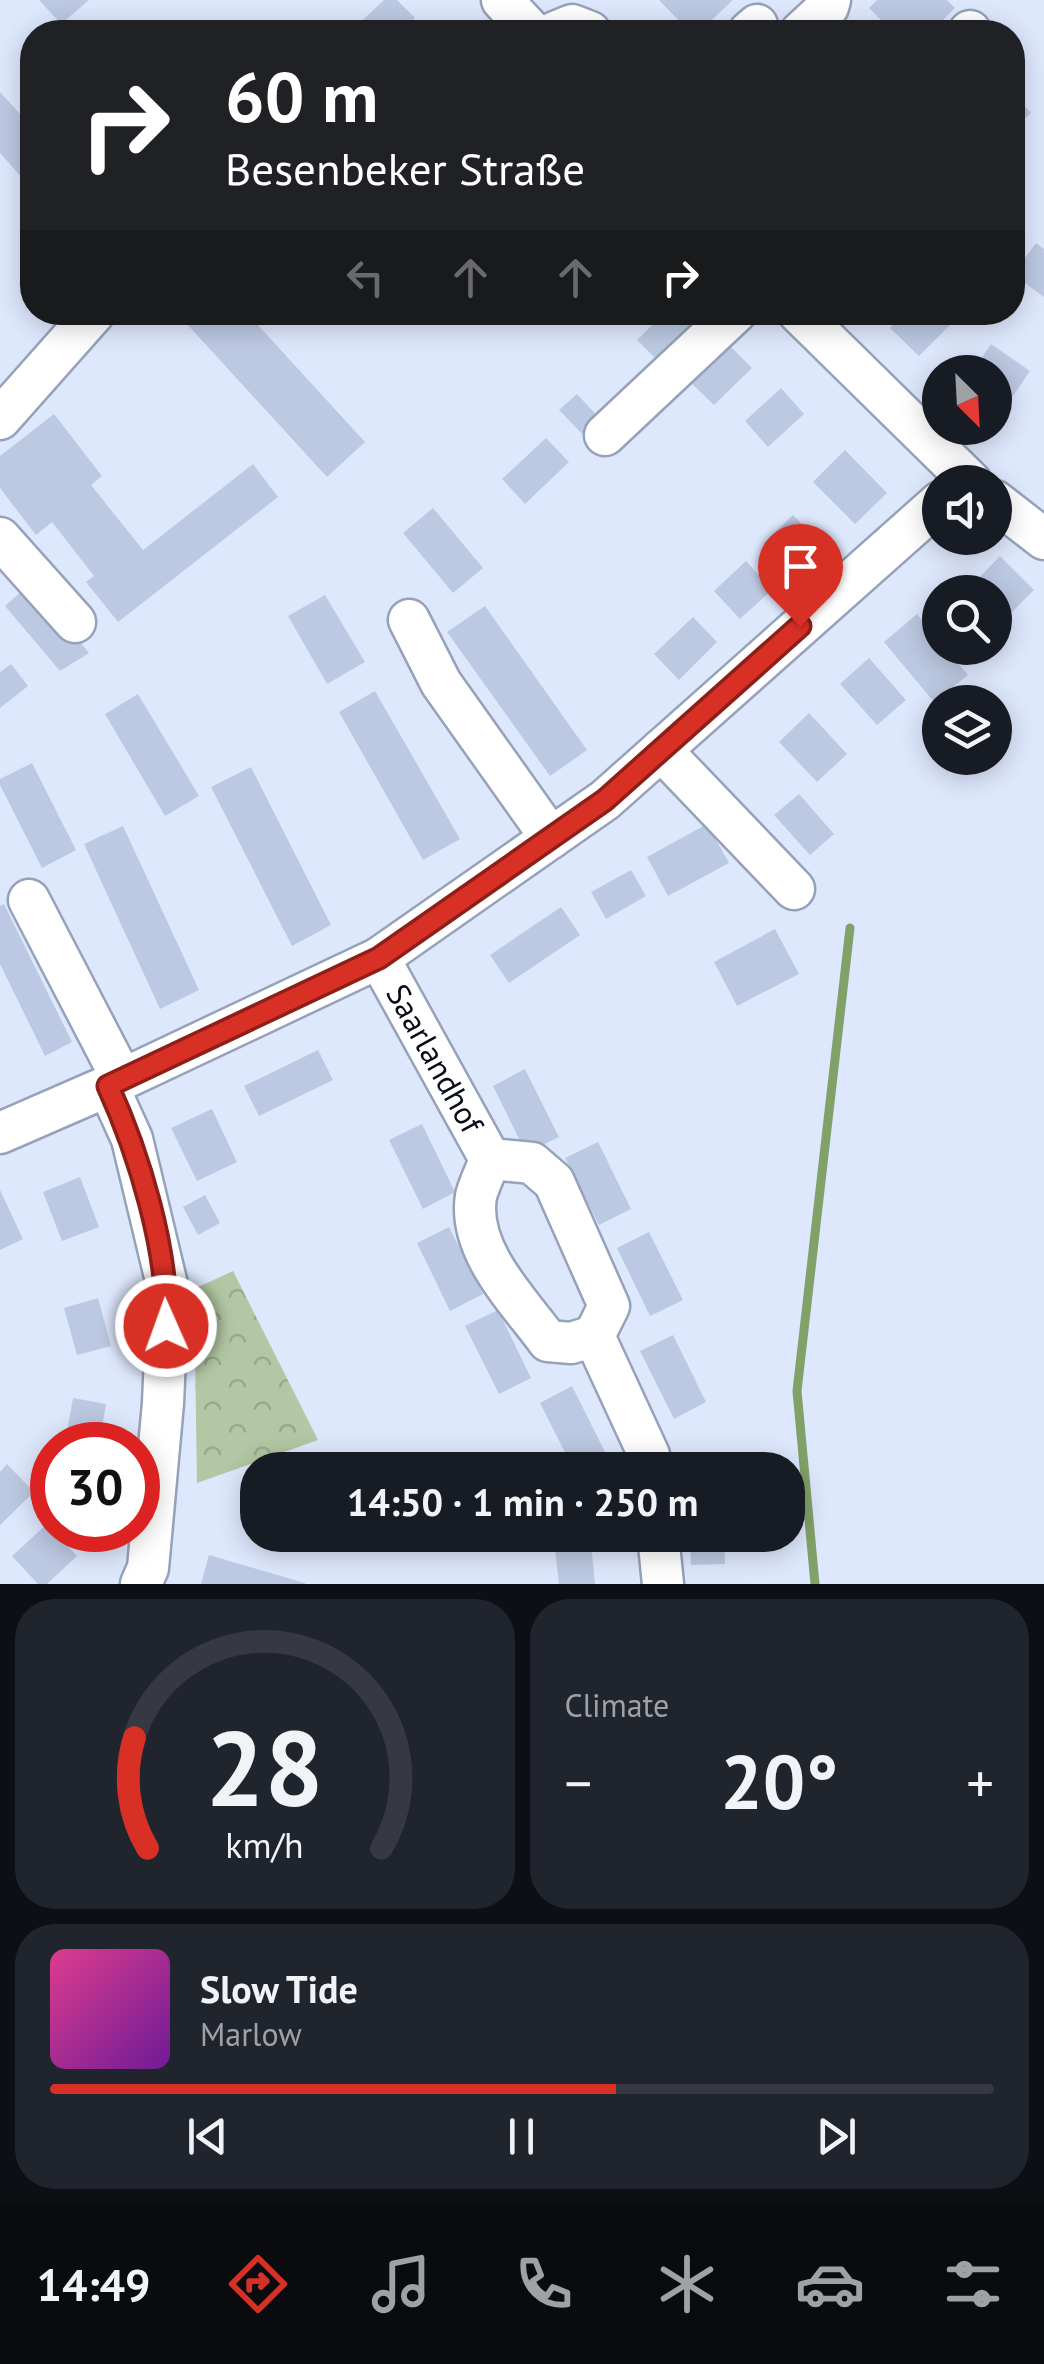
<!DOCTYPE html>
<meta charset="utf-8">
<style>
body{margin:0;font-family:"PT Sans",sans-serif;background:#20242c;color:#f1f3f6;height:100vh;display:flex;flex-direction:column;font-size:38px;white-space:nowrap}
*{box-sizing:border-box;margin:0}
p{font-size:32px;color:#9ea1a6}
.icon{flex:none;width:55px;height:55px;fill:none;stroke:currentColor;stroke-width:2;stroke-linecap:round;stroke-linejoin:round}
.map{position:relative;height:1584px;overflow:hidden}
.sheet{display:flex;flex-direction:column;gap:15px;padding:15px;background:#0d0f14;flex:1}
.sheet>*{flex:none}
.hud{position:absolute;left:20px;top:20px;width:1005px;height:305px;border-radius:40px;box-shadow:0 5px 25px #0003;background:#202124;color:#fff;overflow:hidden}
.needle{width:65px;rotate:156deg}
.controls{position:absolute;left:922px;top:355px;display:grid;gap:20px}
.controls a{display:grid;place-items:center;width:90px;height:90px;border-radius:50%;background:#171b24;box-shadow:0 5px 25px #0003;font-size:50px}
.speed{position:absolute;left:30px;top:1422px;display:flex;gap:20px;font-size:50px;font-weight:700;text-align:center}
.speed>*{display:grid;place-content:center;width:130px;height:130px;border-radius:50%;background:#171b24;box-shadow:0 5px 25px #0003;line-height:1}
.speed .limit{border:15px solid #d22;background:#fff;color:#111}
.pin{position:absolute;display:grid;place-items:center;width:85px;height:85px;color:#fff;margin:-102px -42px;border-radius:50% 50% 50% 0;rotate:-45deg;box-shadow:0 0 10px #0007}
.pin .icon{rotate:45deg}
.me{position:absolute;width:110px;margin:-55px;rotate:358deg;stroke-linejoin:round;filter:drop-shadow(0 0 8px #0008)}
.turn{display:flex;align-items:center;gap:35px;height:210px;padding:0 40px;font-size:45px}
.turn .icon{width:130px;height:130px;stroke-width:2.5}
.turn b{display:block;font-size:70px;line-height:85px}
.lanes{display:flex;align-items:center;height:95px;padding:0 40px;background:#0003;justify-content:center;gap:50px;direction:ltr}
.lanes .off{opacity:.35}
.big{font-size:75px;font-weight:700;line-height:1.1}
.sheet .tile{flex:1;display:flex;flex-direction:column;justify-content:center;gap:15px;min-width:0;padding:0 35px;border-radius:40px;background:#20242c}
.sheet .dial{align-items:center;gap:0}
.dial svg{height:260px;overflow:visible;fill:none;stroke:#363941;stroke-width:7;stroke-linecap:round;text-anchor:middle}
.dial text{fill:#f1f3f6;stroke:none}
.song{display:flex;align-items:center;gap:30px}
.cover{width:120px;height:120px;border-radius:15px;background:linear-gradient(135deg,hsl(330 70% 55%),hsl(280 70% 35%))}
.played{height:10px;border-radius:5px;background:linear-gradient(90deg,#d93025 60%,#363941 60%)}
.keys{display:flex;justify-content:space-around;direction:ltr}
.heat{display:flex;justify-content:space-between;align-items:center;font-size:55px;direction:ltr}
.sheet .tiles{flex:1;display:grid;gap:15px;grid-template-columns:1fr 1fr}
.tile:last-child{grid-column:span 2}
.trip{position:absolute;left:240px;top:1452px;width:565px;height:100px;border-radius:40px;background:#171b24;box-shadow:0 5px 25px #0003;font-weight:700;line-height:100px;text-align:center}
.menu{display:flex;height:160px;justify-content:space-around;align-items:center;background:#090b0e;color:#9ea1a6}
.menu .icon{width:70px;height:70px}
.menu .current{color:#d93025}
.menu b{font-size:45px;color:#f1f3f6}
.map>svg:first-child{display:block}
.forest{fill:url(#forest-crowns)}
.lines{fill:none;stroke-linecap:round;stroke-linejoin:round}
.stream{stroke:#82a168;stroke-width:9}
.building{fill:#bcc9e2}
.minor-casing{stroke:#96a2ba;stroke-width:45}
.minor{stroke:#fff;stroke-width:40}
.route-casing{stroke:#8d1f18;stroke-width:25}
.route{stroke:#d93025;stroke-width:18}
.labels{text-anchor:middle;stroke-width:8;stroke-linejoin:round;paint-order:stroke}
.street-label{font-size:32px;fill:#080c15;stroke:#f2f5fa}
</style>
<div class="map">
<svg width="1044" height="1584" viewBox="0 0 1044 1584">
<defs>
<pattern id="forest-crowns" width="20" height="18" patternUnits="userSpaceOnUse" patternTransform="scale(2.5)"><rect width="20" height="18" fill="#b2c7a3"/><path d="M2 6a3 3 0 1 1 6 0M12 15a3 3 0 1 1 6 0" fill="none" stroke="#98aa8b"/></pattern>
</defs>
<rect width="100%" height="100%" fill="#dee8fd"/>
<path class="forest" d="M 233,1271 L 318,1440 L 197,1483 L 194,1289 Z"/>
<g class="lines">
<path class="stream" d="M 815,1584 L 797,1391 L 850,928"/>
</g>
<path class="building" d="M 39,0 L 89,0 L 61,24 Z
M 384,0 L 397,0 L 415,18 L 400,32 L 350,32 Z
M 659,0 L 733,0 L 699,32 L 690,32 Z
M 877,0 L 947,0 L 955,8 L 931,32 L 893,32 L 869,8 Z
M 0,92 L 32,127 L 32,189 L 0,153 Z
M 1012,92 L 1031,113 L 1012,130 Z
M 1036,243 L 1044,249 L 1044,297 L 1013,274 Z
M 176,312 L 246,312 L 365,442 L 327,477 Z
M 665,312 L 680,312 L 695,327 L 660,363 L 637,340 Z
M 905,312 L 949,312 L 956,319 L 919,356 L 890,328 Z
M 725,341 L 752,368 L 714,405 L 687,379 Z
M 991,344 L 1030,371 L 1004,409 L 995,403 L 995,372 L 972,372 Z
M 781,388 L 804,414 L 768,447 L 745,421 Z
M 577,394 L 604,423 L 587,439 L 559,410 Z
M 54,414 L 102,476 L 91,485 L 143,550 L 253,464 L 278,497 L 118,622 L 86,582 L 94,576 L 52,522 L 36,535 L 0,488 L 0,456 Z
M 546,438 L 569,462 L 525,504 L 502,479 Z
M 845,450 L 887,493 L 855,524 L 813,482 Z
M 433,508 L 483,568 L 453,593 L 403,533 Z
M 793,515 L 828,552 L 797,580 L 763,544 Z
M 1000,556 L 1034,590 L 1006,618 L 995,607 L 995,592 L 981,592 L 973,584 Z
M 746,561 L 772,590 L 740,619 L 714,591 Z
M 31,583 L 89,653 L 60,671 L 5,606 Z
M 325,595 L 365,662 L 327,684 L 288,616 Z
M 485,606 L 587,750 L 550,776 L 447,632 Z
M 917,614 L 940,642 L 940,648 L 945,648 L 968,675 L 934,702 L 884,642 Z
M 693,617 L 717,642 L 679,680 L 654,654 Z
M 869,658 L 906,700 L 877,725 L 840,684 Z
M 11,664 L 28,686 L 0,708 L 0,672 Z
M 375,691 L 460,839 L 423,860 L 339,712 Z
M 138,694 L 199,796 L 165,816 L 105,714 Z
M 809,713 L 847,754 L 817,782 L 779,742 Z
M 32,763 L 76,850 L 42,868 L 0,785 L 0,779 Z
M 251,767 L 331,925 L 292,946 L 211,787 Z
M 799,794 L 834,834 L 810,855 L 774,815 Z
M 707,824 L 729,863 L 668,896 L 647,857 Z
M 123,826 L 199,990 L 160,1009 L 84,844 Z
M 631,870 L 646,896 L 606,919 L 591,892 Z
M 4,904 L 72,1042 L 45,1056 L 0,964 L 0,906 Z
M 561,907 L 580,935 L 509,983 L 490,955 Z
M 775,929 L 799,974 L 737,1006 L 714,962 Z
M 318,1050 L 333,1080 L 259,1116 L 244,1086 Z
M 525,1069 L 559,1137 L 526,1153 L 493,1086 Z
M 212,1109 L 237,1162 L 197,1181 L 171,1128 Z
M 422,1124 L 455,1192 L 423,1209 L 389,1140 Z
M 598,1142 L 631,1209 L 599,1225 L 565,1158 Z
M 80,1177 L 99,1227 L 62,1241 L 43,1192 Z
M 0,1190 L 23,1239 L 0,1250 Z
M 205,1195 L 220,1223 L 198,1235 L 183,1207 Z
M 449,1227 L 483,1294 L 450,1311 L 417,1243 Z
M 649,1232 L 683,1300 L 650,1316 L 617,1248 Z
M 98,1298 L 111,1346 L 77,1355 L 64,1308 Z
M 498,1310 L 531,1378 L 499,1394 L 465,1326 Z
M 673,1335 L 706,1402 L 674,1419 L 640,1351 Z
M 572,1386 L 606,1454 L 574,1470 L 540,1403 Z
M 73,1398 L 106,1404 L 99,1445 L 65,1443 Z
M 721,1462 L 721,1470 L 687,1470 L 687,1463 Z
M 7,1464 L 34,1492 L 0,1525 L 0,1472 Z
M 47,1524 L 77,1556 L 47,1584 L 38,1584 L 12,1556 Z
M 690,1535 L 724,1535 L 725,1564 L 691,1565 Z
M 591,1544 L 595,1584 L 559,1584 L 555,1549 Z
M 209,1555 L 305,1583 L 305,1584 L 201,1584 Z"/>
<g class="lines">
<defs>
<g id="minor">
<path d="M 502,0 L 532,32"/>
<path d="M 555,32 L 572,25 L 590,32"/>
<path d="M 749,32 L 757,25"/>
<path d="M 801,32 L 828,7 L 830,0"/>
<path d="M 969,32 L 970,31"/>
<path d="M 798,312 L 971,482"/>
<path d="M 0,419 L 94,313"/>
<path d="M 605,435 L 736,312"/>
<path d="M 995,501 L 1044,539"/>
<path d="M 0,538 L 75,622"/>
<path d="M 409,620 L 441,683 L 551,838"/>
<path d="M 661,750 L 794,889"/>
<path d="M 29,900 L 122,1079"/>
<path id="s1" d="M 379,958 L 490,1159 C 486,1171 479,1184 476,1196 C 467,1251 519,1301 548,1341 L 571,1343 L 594,1336 L 649,1455 L 651,1470"/>
<path d="M 108,1086 L 132,1139 L 168,1289 L 163,1403 L 148,1568 L 141,1584"/>
<path d="M 0,1133 L 108,1086 L 379,958 L 605,800 L 940,502"/>
<path d="M 490,1159 L 532,1163 L 554,1182 L 609,1306 L 594,1336"/>
<path d="M 658,1535 L 663,1584"/>
</g>
</defs>
<use href="#minor" class="minor-casing"/>
<use href="#minor" class="minor"/>
</g>
<g class="lines">
<defs>
<path id="route" d="M 166,1326 C 169,1252 139,1154 108,1086 L 379,958 L 605,800 L 800,626"/>
</defs>
<use href="#route" class="route-casing"/>
<use href="#route" class="route"/>
</g>
<g class="labels">
<g class="street-label">
<text dy="11" stroke="none"><textPath href="#s1" startOffset="115">Saarlandhof</textPath></text>
</g>
</g>
</svg>
<div class="controls">
<a><svg class="needle" viewBox="-14 -14 28 28"><path d="M0-13l5 13h-10z" fill="#e53935"/><path d="M0 13l5-13h-10z" fill="#9ea1a6"/></svg></a>
<a><svg class="icon" aria-label="sound" viewBox="0 0 24 24"><path d="M4 9h4l5-4v14l-5-4H4zM17 9q2 3 0 6"/></svg></a>
<a><svg class="icon" aria-label="search" viewBox="0 0 24 24"><circle cx="10" cy="10" r="6"/><path d="M15 15l6 6"/></svg></a>
<a><svg class="icon" aria-label="layers" viewBox="0 0 24 24"><path d="M12 4l9 5-9 5-9-5zM3 14l9 5 9-5"/></svg></a>
</div>
<div class="speed"><div class="limit">30</div></div>
<div class="pin" style="left:800px;top:626px;background:#d93025"><svg class="icon" aria-label="arrive" viewBox="0 0 24 24"><path d="M6 21V4h12l-3 4 3 4H6"/></svg></div>
<svg class="me" style="left:166px;top:1326px" viewBox="-20 -20 40 40"><circle r="17" fill="#d93025" stroke="#fff" stroke-width="3"/><path d="M0-11L8 9 0 5-8 9z" fill="#fff"/></svg>
<div class="trip">14:50 · 1 min · 250 m</div>
<div class="hud">
<div class="turn"><svg class="icon" aria-label="right" viewBox="0 0 24 24"><path d="M7 20v-9h11M14 6l5 5-5 5"/></svg><div><b>60 m</b>Besenbeker Straße</div></div>
<div class="lanes"><svg class="icon off" aria-label="left" viewBox="0 0 24 24"><path d="M17 20v-9H6M10 6l-5 5 5 5"/></svg><svg class="icon off" aria-label="ahead" viewBox="0 0 24 24"><path d="M12 20V5M6 11l6-6 6 6"/></svg><svg class="icon off" aria-label="ahead" viewBox="0 0 24 24"><path d="M12 20V5M6 11l6-6 6 6"/></svg><svg class="icon" aria-label="right" viewBox="0 0 24 24"><path d="M7 20v-9h11M14 6l5 5-5 5"/></svg></div>
</div>
</div>
<section class="sheet">
<div class="tiles">
<div class="tile dial"><svg viewBox="0 0 100 80">
<path d="M14 69A42 42 0 1 1 86 69"/>
<path d="M14 69A42 42 0 0 1 10 35" stroke="#d93025"/>
<text x="50" y="56" font-size="32" font-weight="700">28</text>
<text x="50" y="72" font-size="11">km/h</text>
</svg></div>
<div class="tile"><p>Climate</p>
<div class="heat"><a>−</a><b class="big">20°</b><a>+</a></div>
</div>
<div class="tile">
<div class="song"><i class="cover"></i><div><b>Slow Tide</b><p>Marlow</p></div></div>
<div class="played"></div>
<div class="keys"><svg class="icon" aria-label="previous" viewBox="0 0 24 24"><path d="M18 5L8 12l10 7zM5 5v14"/></svg><svg class="icon" aria-label="pause" viewBox="0 0 24 24"><path d="M8 5v14M16 5v14"/></svg><svg class="icon" aria-label="next" viewBox="0 0 24 24"><path d="M6 5l10 7-10 7zM19 5v14"/></svg></div>
</div>
</div>
</section>
<nav class="menu">
<b>14:49</b>
<svg class="icon current" aria-label="directions" viewBox="0 0 24 24"><path d="M12 3l9 9-9 9-9-9zM9 14v-3h6M13 9l2 2-2 2"/></svg>
<svg class="icon" aria-label="music" viewBox="0 0 24 24"><path d="M9 18V5l10-2v13"/><circle cx="6" cy="18" r="3"/><circle cx="16" cy="16" r="3"/></svg>
<svg class="icon" aria-label="phone" viewBox="0 0 24 24"><path d="M5 4h4l2 5-3 2q2 4 5 5l2-3 5 2v4C11 20 4 13 5 4z"/></svg>
<svg class="icon" aria-label="climate" viewBox="0 0 24 24"><path d="M12 3v18M4 7l16 10M4 17L20 7"/></svg>
<svg class="icon" aria-label="car" viewBox="0 0 24 24"><path d="M5 17H2v-5l4-1 3-4h7l3 4 3 1v5h-3M9 17h6M6 11h13"/><circle cx="7" cy="17" r="2"/><circle cx="17" cy="17" r="2"/></svg>
<svg class="icon" aria-label="filters" viewBox="0 0 24 24"><path d="M4 7h16M4 17h16"/><circle cx="9" cy="7" r="2"/><circle cx="15" cy="17" r="2"/></svg>
</nav>
